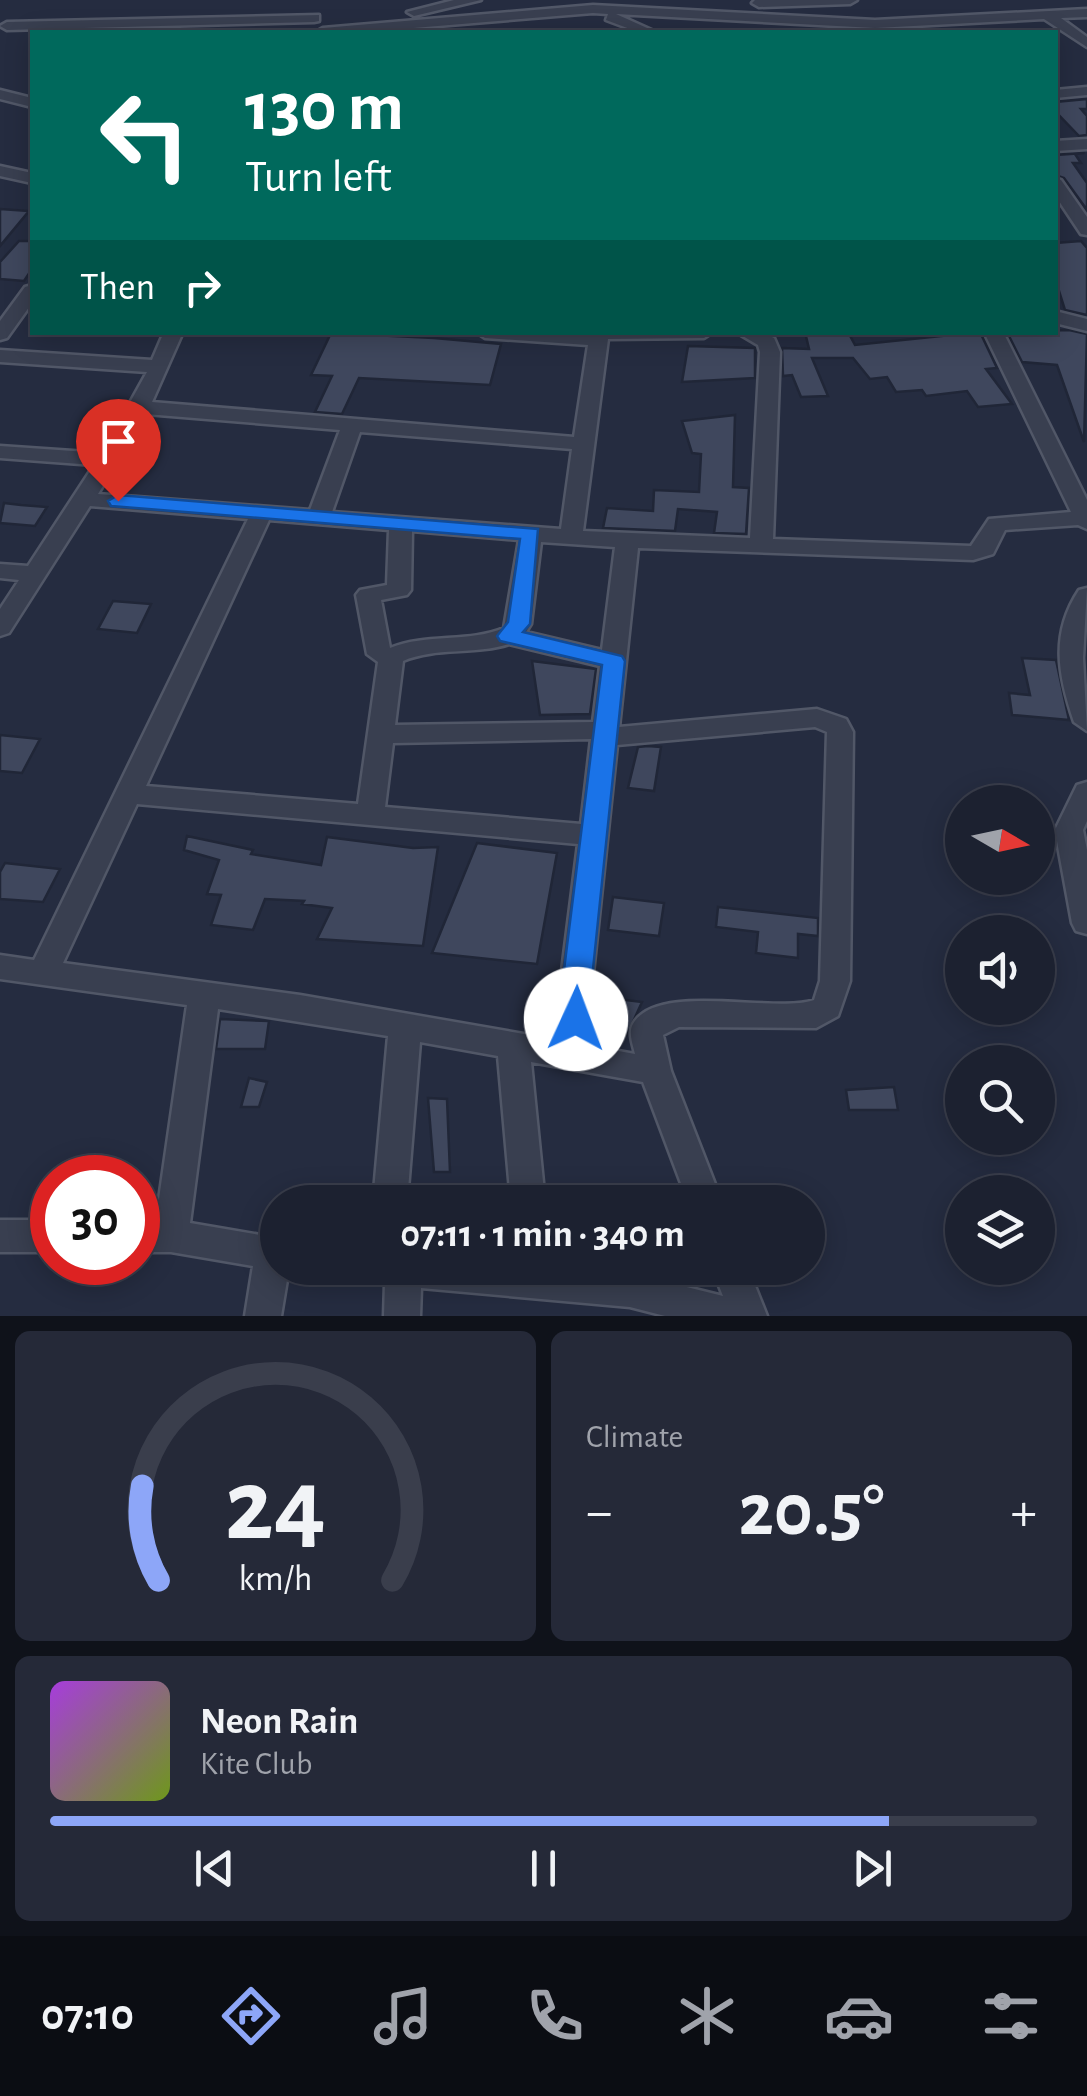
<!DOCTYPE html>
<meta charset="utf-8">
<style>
body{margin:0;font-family:"Alegreya Sans",sans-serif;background:#252938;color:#f1f3f6;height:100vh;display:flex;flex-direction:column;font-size:38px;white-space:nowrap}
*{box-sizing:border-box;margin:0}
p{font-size:32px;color:#a0a3ab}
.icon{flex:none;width:55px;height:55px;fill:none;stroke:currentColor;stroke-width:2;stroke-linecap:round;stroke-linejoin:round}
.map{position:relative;height:1316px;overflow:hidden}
.details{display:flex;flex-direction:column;gap:15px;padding:15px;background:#0f121a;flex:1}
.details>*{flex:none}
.guide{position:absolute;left:30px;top:30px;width:1028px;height:305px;border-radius:0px;box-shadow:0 5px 25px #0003,0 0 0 2px #3a3e4c;background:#00695c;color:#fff;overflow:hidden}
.needle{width:65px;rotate:99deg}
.buttons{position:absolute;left:945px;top:785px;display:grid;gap:20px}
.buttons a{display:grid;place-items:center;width:110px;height:110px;border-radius:50%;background:#1c2130;box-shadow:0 5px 25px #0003,0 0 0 2px #3a3e4c;font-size:50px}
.speed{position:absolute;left:30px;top:1155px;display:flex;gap:20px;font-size:50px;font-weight:700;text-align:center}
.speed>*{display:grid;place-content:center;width:130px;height:130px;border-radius:50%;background:#1c2130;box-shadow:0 5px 25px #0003,0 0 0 2px #3a3e4c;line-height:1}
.speed .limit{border:15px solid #d22;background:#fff;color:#111}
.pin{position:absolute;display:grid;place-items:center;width:85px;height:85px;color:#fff;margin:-102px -42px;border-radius:50% 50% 50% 0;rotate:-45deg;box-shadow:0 0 10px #0007}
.pin .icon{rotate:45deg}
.me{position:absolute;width:110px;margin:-55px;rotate:2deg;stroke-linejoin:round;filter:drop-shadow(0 0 8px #0008)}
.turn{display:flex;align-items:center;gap:35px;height:210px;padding:0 50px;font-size:45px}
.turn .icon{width:130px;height:130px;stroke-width:2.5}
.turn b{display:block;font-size:70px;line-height:85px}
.then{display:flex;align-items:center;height:95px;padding:0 50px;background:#0003;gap:20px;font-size:38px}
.big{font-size:75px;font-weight:700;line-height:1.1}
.details .widget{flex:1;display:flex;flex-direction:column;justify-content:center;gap:15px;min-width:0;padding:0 35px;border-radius:15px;background:#252938}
.details .dial{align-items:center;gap:0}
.dial svg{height:260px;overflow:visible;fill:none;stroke:#3a3e4c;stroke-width:7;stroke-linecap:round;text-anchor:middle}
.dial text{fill:#f1f3f6;stroke:none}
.song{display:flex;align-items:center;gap:30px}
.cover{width:120px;height:120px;border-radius:15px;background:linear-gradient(135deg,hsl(280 70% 55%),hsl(80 70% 35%))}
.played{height:10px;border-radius:5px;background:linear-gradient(90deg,#8da6f8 85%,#3a3e4c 85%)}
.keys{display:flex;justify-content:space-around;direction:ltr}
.heat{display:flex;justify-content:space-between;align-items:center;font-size:55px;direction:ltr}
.details .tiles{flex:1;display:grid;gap:15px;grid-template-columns:1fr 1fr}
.widget:last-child{grid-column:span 2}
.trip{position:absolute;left:260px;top:1185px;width:565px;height:100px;border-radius:50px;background:#1c2130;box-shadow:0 5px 25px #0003,0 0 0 2px #3a3e4c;font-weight:700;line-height:100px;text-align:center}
.tab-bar{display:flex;height:160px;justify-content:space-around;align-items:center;background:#0b0d13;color:#a0a3ab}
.tab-bar .icon{width:70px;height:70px}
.tab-bar .on{color:#8da6f8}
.tab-bar b{font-size:45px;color:#f1f3f6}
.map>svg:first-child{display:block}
.building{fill:#3f475d;stroke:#202637;stroke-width:2.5}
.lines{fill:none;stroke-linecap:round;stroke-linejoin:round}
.minor-casing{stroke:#515767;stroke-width:5}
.minor{fill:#393f50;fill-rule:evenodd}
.route{fill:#1a73e8;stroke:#114b97;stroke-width:2.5}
</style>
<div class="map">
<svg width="1087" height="1316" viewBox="0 0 1087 1316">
<rect width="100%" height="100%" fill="#252c40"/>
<path class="building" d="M 1087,99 L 1087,109 L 1081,109 L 1087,116 L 1087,135 L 1079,136 L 1055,111 L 1055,102 Z
M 1085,153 L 1075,154 L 1081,163 L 1073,163 L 1087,183 L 1087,210 L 1064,178 L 1055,175 L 1055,155 Z
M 0,209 L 29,211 L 0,246 Z
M 19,241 L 32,241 L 32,269 L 24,281 L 0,279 L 0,262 Z
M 1081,241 L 1087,248 L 1087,315 L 1065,310 L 1055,278 L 1055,243 Z
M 1069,330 L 1087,334 L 1084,442 L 1057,365 L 1022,362 L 1007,332 Z
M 805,332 L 848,332 L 855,345 L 980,332 L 997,368 L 986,369 L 1012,404 L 978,407 L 967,391 L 926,396 L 922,390 L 896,392 L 887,377 L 870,379 L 853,358 L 812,358 L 828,396 L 801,397 L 792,375 L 783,376 L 782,348 L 809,349 Z
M 331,333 L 434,338 L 501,344 L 490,385 L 359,378 L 342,414 L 315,412 L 332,376 L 311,375 Z
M 688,346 L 755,348 L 755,378 L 682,382 Z
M 735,415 L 733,487 L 749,488 L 746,534 L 714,533 L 717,512 L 678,509 L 675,531 L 603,528 L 607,508 L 653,511 L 654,490 L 699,492 L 701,454 L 692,453 L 682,421 Z
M 4,503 L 21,505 L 47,507 L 35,526 L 0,523 Z
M 113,601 L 151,604 L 137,633 L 98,629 Z
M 1022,658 L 1056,660 L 1069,720 L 1012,715 L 1009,693 L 1030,695 Z
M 532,661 L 596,669 L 590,714 L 540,715 Z
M 0,735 L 40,739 L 22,773 L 0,771 Z
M 648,746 L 661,747 L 654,791 L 628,788 L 638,747 Z
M 187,836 L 253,850 L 251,854 L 321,865 L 327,837 L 413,848 L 438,847 L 423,946 L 317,939 L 332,908 L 302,904 L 304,901 L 265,899 L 253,930 L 211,925 L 221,895 L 207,894 L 219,860 L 184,850 Z
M 477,843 L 557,853 L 537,964 L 432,953 Z
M 5,863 L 60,869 L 43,902 L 0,899 L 0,872 Z
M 613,897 L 664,903 L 659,936 L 608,930 Z
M 718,907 L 818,918 L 818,936 L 798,934 L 798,958 L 756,953 L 758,932 L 716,927 Z
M 610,998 L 642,1002 L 627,1035 L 606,1033 Z
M 220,1019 L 269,1021 L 265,1049 L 216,1049 Z
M 249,1078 L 267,1082 L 259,1107 L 241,1107 Z
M 894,1087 L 898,1110 L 849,1110 L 846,1090 Z
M 428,1098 L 447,1099 L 450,1172 L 434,1172 Z"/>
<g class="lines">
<defs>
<path id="minor" d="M 454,0 L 481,0 L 414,16 L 407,12 Z
M 755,0 L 857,0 L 850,4 L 759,7 L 752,3 Z
M 593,5 L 875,20 L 1087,9 L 1087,17 L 1061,18 L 1087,37 L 1087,47 L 1044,19 L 875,28 L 616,14 L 656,32 L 638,32 L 606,20 L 608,14 L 593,13 L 365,32 L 316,32 L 323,28 Z
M 319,15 L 319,21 L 314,22 L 7,30 L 0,26 L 7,22 Z
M 1087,87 L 1087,95 L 1055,98 L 1055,90 Z
M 0,90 L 32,98 L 32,107 L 0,99 Z
M 1087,139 L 1087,149 L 1055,151 L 1055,141 Z
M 0,166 L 32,173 L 32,183 L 0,176 Z
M 1055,178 L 1061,180 L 1087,217 L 1087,235 L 1081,234 L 1055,195 Z
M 32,285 L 32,303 L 7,338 L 0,340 L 0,321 L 25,287 Z
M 1055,311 L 1087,319 L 1087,331 L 1055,323 Z
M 164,332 L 183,332 L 152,402 L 574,437 L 588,345 L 485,338 L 476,332 L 713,332 L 704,338 L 608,339 L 583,531 L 750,538 L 760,352 L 758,345 L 736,332 L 762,332 L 774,338 L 780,352 L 773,539 L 971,546 L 989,519 L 1071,512 L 984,332 L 1003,332 L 1087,500 L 1087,529 L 1078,525 L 1005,530 L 993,554 L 973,560 L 638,548 L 619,727 L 817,709 L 846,719 L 853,732 L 850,981 L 838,1016 L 816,1028 L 679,1027 L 663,1035 L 671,1071 L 722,1202 L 688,1202 L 643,1082 L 531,1062 L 545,1202 L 511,1202 L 498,1056 L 420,1042 L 407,1202 L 373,1202 L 388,1036 L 218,1009 L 190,1223 L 278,1238 L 278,1268 L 289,1268 L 281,1316 L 245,1316 L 253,1266 L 171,1252 L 138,1252 L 138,1220 L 156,1220 L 187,1005 L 0,979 L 0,955 L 34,960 L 248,519 L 90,506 L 9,633 L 0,636 L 0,609 L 19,580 L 0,578 L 0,564 L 28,566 L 94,465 L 0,458 L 0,446 L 102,453 L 147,372 L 0,362 L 0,350 L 152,360 ZM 146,414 L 340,430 L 310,510 L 98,494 ZM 360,432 L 572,449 L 561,529 L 332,512 ZM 269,520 L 389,530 L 387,585 L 360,590 L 356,595 L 367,654 L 378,662 L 358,804 L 146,786 ZM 412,531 L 519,540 L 504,628 C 468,643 427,633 390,648 L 381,600 L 407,595 L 411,590 ZM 541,542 L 615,547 L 602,650 L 526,632 L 531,624 ZM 509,644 L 600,666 L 593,722 L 395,725 L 403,661 C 435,647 475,655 509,644 ZM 815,727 L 827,732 L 820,981 L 814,1000 C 774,1014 657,981 633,1024 C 628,1032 633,1045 635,1054 L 596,1047 L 590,1002 L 617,745 ZM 591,739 L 581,824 L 385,807 L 393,743 ZM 137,804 L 578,844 L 558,1002 L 564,1041 L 300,995 L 63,963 Z
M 1087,588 L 1083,658 L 1087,731 L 1074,722 C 1058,675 1050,634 1079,590 Z
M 1087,782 L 1087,821 L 1083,830 L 1087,850 L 1087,934 L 1076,931 L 1072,923 L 1055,830 L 1077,785 Z
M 0,1220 L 52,1220 L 52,1252 L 0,1252 Z
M 372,1268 L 569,1268 L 630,1273 L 723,1296 L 712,1268 L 748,1268 L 767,1316 L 665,1316 L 630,1307 L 421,1288 L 420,1316 L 384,1316 L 385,1283 L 377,1280 Z"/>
</defs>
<use href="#minor" class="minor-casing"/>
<use href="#minor" class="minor"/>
</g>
<path class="route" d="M 118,495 L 538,529 L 530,624 L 523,632 L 622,656 L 625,661 L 587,1027 L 566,1027 L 560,1002 L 602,665 L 500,641 L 497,636 L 508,622 L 520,539 L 111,506 L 108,501 Z"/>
</svg>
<div class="buttons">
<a><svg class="needle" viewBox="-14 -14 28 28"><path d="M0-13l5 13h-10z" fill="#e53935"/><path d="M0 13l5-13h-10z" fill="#a0a3ab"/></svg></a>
<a><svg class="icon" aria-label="sound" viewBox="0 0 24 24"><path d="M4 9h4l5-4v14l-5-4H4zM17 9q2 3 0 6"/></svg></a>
<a><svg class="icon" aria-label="search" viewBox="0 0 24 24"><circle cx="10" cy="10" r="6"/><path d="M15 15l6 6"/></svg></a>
<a><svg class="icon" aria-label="layers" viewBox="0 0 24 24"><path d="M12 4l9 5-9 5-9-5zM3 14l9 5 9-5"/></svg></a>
</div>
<div class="speed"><div class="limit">30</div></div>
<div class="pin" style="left:118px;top:501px;background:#d93025"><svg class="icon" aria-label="arrive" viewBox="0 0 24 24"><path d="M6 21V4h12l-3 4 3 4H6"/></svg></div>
<svg class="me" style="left:576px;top:1019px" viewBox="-20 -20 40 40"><circle r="19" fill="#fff"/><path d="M0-13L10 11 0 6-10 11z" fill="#1a73e8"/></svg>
<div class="trip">07:11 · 1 min · 340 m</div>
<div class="guide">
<div class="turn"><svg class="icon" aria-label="left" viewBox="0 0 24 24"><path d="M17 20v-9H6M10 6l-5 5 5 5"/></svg><div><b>130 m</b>Turn left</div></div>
<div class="then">Then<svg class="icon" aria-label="right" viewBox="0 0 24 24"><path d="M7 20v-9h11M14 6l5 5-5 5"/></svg></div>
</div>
</div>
<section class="details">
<div class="tiles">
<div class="widget dial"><svg viewBox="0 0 100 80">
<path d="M14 69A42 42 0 1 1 86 69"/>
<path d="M14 69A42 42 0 0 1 9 40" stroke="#8da6f8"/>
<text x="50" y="56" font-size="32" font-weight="700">24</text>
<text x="50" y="72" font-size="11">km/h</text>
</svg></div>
<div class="widget"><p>Climate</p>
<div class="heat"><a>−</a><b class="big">20.5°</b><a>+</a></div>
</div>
<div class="widget">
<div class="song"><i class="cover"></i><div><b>Neon Rain</b><p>Kite Club</p></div></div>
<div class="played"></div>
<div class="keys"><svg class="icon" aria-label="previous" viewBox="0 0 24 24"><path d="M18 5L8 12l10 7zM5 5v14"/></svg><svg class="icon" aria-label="pause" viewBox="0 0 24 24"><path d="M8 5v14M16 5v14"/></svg><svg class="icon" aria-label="next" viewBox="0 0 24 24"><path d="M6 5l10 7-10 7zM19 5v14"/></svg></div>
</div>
</div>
</section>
<nav class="tab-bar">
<b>07:10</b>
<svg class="icon on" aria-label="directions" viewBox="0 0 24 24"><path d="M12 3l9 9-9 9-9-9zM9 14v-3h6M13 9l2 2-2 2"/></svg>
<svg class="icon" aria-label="music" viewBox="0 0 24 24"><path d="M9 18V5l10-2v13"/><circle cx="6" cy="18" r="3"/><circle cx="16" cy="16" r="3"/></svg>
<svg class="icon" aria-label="phone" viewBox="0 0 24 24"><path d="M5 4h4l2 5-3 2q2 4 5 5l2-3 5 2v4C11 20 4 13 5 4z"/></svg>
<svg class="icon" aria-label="climate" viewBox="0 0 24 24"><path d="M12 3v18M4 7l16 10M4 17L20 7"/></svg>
<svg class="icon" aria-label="car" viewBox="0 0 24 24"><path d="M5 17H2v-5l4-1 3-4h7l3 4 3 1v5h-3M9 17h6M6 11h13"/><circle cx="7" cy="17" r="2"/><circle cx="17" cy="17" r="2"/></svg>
<svg class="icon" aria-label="filters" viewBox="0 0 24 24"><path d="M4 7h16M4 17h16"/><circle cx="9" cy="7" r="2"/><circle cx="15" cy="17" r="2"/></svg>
</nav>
